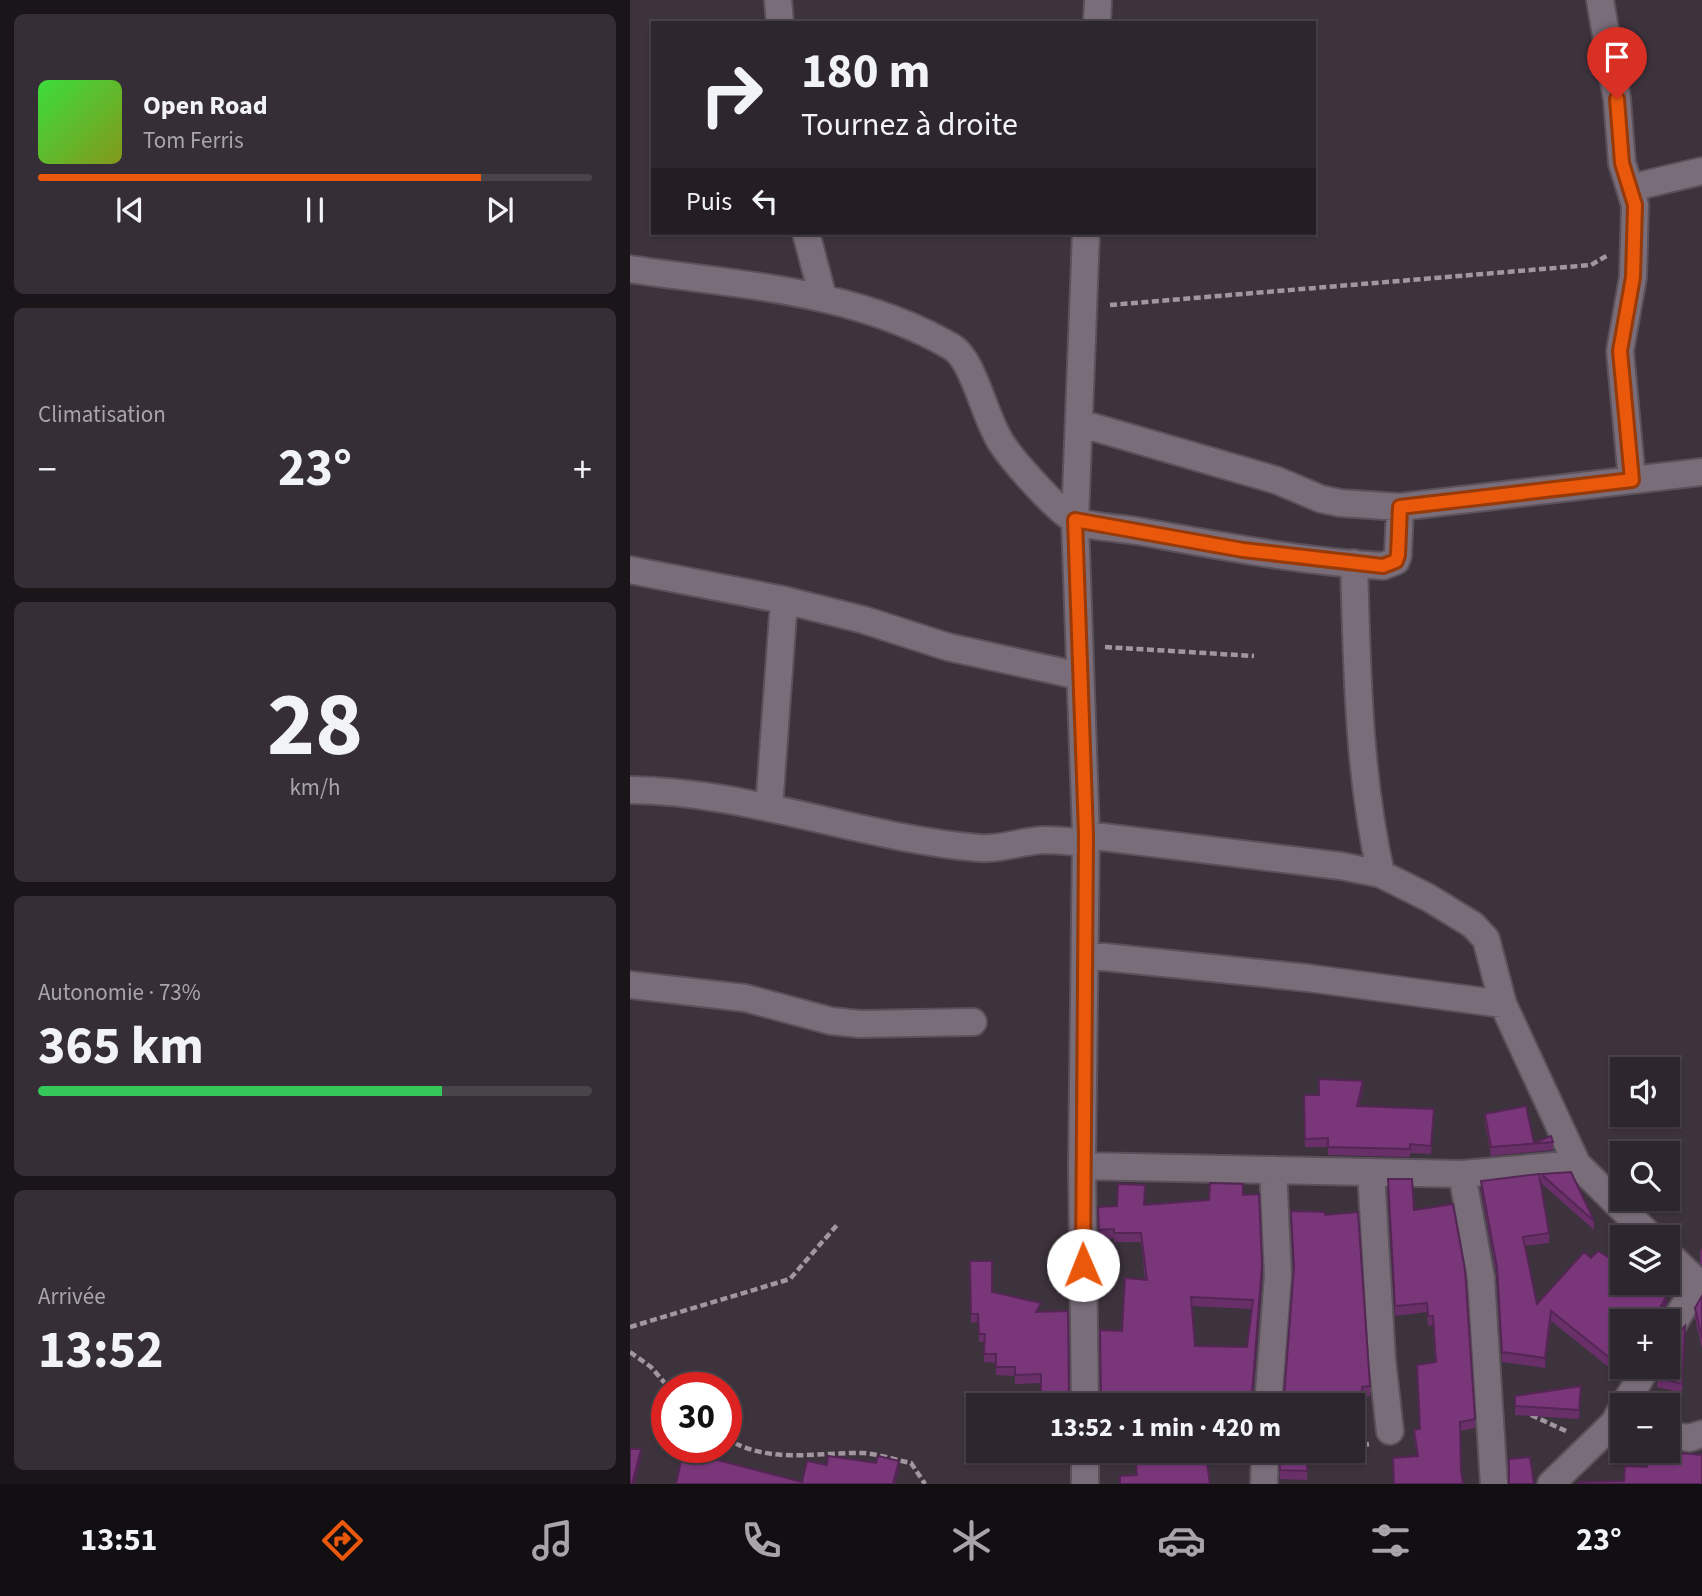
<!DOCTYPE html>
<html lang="fr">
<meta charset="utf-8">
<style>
body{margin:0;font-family:"Source Sans 3",sans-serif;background:#362e36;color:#f1f3f6;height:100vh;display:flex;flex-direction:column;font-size:26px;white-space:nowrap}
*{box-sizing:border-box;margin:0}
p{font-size:23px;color:#a7a5aa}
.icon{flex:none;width:38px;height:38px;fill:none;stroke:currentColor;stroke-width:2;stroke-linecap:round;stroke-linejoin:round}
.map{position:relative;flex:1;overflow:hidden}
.panel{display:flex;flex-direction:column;gap:14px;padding:14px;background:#191519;width:630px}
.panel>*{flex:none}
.hud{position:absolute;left:21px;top:21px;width:665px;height:214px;border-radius:0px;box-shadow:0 2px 5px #0004,0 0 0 2px #49434a;background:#2e262e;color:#f1f3f6;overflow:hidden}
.tools{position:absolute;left:980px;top:1057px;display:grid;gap:14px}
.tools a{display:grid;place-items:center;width:70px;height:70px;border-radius:0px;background:#2e262e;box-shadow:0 2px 5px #0004,0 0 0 2px #49434a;font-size:35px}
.speed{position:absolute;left:21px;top:1372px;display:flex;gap:14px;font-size:35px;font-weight:700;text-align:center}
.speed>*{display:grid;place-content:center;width:91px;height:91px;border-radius:50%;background:#2e262e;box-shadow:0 2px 5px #0004,0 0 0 2px #49434a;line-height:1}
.speed .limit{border:10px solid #d22;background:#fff;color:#111}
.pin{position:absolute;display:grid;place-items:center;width:60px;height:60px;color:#fff;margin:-72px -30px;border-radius:50% 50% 50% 0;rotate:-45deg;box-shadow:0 0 7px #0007}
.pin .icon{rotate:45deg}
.me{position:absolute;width:77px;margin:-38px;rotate:359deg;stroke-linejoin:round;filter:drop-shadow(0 0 5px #0008)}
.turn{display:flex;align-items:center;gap:24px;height:147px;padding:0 35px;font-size:32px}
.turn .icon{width:91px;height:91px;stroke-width:2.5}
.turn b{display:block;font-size:49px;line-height:60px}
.then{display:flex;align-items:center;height:66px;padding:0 35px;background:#0003;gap:14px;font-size:26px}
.big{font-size:52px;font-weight:700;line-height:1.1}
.panel .widget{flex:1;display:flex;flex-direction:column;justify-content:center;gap:10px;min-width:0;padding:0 24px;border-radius:10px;background:#362e36}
.panel .dial{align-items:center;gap:0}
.dial b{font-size:91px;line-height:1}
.song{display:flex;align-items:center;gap:21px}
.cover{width:84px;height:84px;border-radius:10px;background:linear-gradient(135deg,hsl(120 70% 55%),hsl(70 70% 35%))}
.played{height:7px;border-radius:4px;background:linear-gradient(90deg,#ea580c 80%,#49434a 80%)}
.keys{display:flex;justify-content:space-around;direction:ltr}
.heat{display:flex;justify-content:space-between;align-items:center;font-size:38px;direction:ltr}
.charge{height:10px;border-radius:5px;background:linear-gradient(90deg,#34c759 73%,#49434a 0)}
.trip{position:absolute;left:336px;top:1393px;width:399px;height:70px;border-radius:0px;background:#2e262e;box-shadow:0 2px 5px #0004,0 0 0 2px #49434a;font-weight:700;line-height:70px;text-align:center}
.tabs{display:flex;height:112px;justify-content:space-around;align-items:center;background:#120f12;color:#a7a5aa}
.tabs .icon{width:49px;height:49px}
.tabs .current{color:#ea580c}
.tabs b{font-size:32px;color:#f1f3f6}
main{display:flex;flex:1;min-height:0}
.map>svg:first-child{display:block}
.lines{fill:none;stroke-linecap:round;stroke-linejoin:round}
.minor-casing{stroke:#5b515a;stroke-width:30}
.path{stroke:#a0979f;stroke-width:4.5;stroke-dasharray:7 3.5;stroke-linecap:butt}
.minor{stroke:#796d79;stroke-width:26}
.wall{fill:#682f69;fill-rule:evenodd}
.shaded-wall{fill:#552655}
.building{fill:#79377a;stroke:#552655;stroke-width:2;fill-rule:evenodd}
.route-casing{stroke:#983908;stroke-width:18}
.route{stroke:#ea580c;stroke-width:12}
</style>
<main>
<section class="panel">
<div class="widget">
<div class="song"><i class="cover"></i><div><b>Open Road</b><p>Tom Ferris</p></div></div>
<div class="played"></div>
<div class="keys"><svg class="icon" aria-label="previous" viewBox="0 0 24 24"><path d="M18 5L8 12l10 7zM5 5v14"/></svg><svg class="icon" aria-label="pause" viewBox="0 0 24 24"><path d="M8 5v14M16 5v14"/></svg><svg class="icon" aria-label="next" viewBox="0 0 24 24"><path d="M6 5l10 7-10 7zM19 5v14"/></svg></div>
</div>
<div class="widget"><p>Climatisation</p>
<div class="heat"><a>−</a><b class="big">23°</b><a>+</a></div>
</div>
<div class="widget dial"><b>28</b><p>km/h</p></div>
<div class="widget"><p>Autonomie · 73%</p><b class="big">365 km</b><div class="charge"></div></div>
<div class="widget"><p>Arrivée</p><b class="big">13:52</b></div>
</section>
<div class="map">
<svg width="1072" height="1484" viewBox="0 0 1072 1484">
<rect width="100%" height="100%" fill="#3d333d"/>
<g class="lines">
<defs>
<path id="minor" d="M 148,0 L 150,23
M 970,0 L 987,99 L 992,163 L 1005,205 L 1003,277 L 990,351 L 1002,480
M 467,23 L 468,0
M 1000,188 L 1072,171
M 176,233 L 193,297
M 0,269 C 108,285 225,290 322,347 C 344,360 355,420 372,444 C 383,461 428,512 445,520 C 458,527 491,528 507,531 C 588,545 671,562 753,566 L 766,561 L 768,555 L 770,507
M 449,423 L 646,480 L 691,499 L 710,503 L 770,507 L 1072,472
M 724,563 C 727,666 728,773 751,874
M 0,570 L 154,600 L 234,620 L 318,647 L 450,676
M 0,790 C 118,791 231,838 349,848 C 370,850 392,841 413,840 C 427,840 442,842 456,842
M 139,808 L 154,600
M 456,835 L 711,866 L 751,874 L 799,898 L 843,925 L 856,939 L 873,1004 L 947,1164
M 455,955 L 678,978 L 873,1004
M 0,985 L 115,998 L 201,1021 L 230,1024 L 343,1022
M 452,1166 L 832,1174 L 947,1164 L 1021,1237
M 741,1172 L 752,1360 L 760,1431
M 832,1174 L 851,1278 L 864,1484
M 1038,1254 L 1072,1286
M 1038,1333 L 1067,1284
M 455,1405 L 452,1166 L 456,835 L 445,520 L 456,233
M 638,1405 L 648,1275 L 643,1170
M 994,1405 L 1017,1367
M 1038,1435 L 1059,1438 L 1072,1434
M 455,1451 L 455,1484
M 634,1484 L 635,1451
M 921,1484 L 984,1423 L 992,1408"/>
</defs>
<use href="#minor" class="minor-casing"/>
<path class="path" d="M 480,305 L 961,265 L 978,255
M 475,647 L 624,656
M 0,1327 L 160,1279 L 207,1225
M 0,1352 L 21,1367 L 39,1388
M 901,1415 L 938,1432
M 96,1438 C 138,1465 187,1452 233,1453 C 249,1454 265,1460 281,1463 L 295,1484
M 723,1447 L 739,1444"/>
<use href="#minor" class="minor"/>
</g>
<path class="wall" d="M 733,1090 L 729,1106 L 804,1117 L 801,1154 L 780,1153 L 780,1157 L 698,1155 L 698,1147 L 675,1147 L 674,1095 L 689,1095 Z
M 855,1114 L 904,1143 L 923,1142 L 923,1150 L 861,1156 L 855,1123 Z
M 911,1174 L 964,1221 L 964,1230 L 911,1183 L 919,1233 L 919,1243 L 895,1246 L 907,1304 L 961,1258 L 1037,1304 L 992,1321 L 992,1367 L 1000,1367 L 994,1375 L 981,1369 L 921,1321 L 915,1368 L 872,1362 L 867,1277 L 851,1191 L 851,1181 L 911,1183 Z
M 758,1179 L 784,1210 L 845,1419 L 845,1428 L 830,1431 L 831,1471 L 833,1484 L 764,1484 L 763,1458 L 787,1456 L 784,1439 L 784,1430 L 790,1429 L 805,1362 L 803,1325 L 798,1326 L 797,1312 L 765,1316 Z
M 613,1195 L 632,1275 L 623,1397 L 468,1404 L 492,1331 L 515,1280 L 511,1242 L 484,1242 L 484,1238 L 469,1240 L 468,1207 L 579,1200 ZM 561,1306 L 622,1309 L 617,1347 L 565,1346 Z
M 1072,1248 L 1072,1265 L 1070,1263 L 1070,1252 Z
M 340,1261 L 362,1292 L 410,1312 L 411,1383 L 385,1384 L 385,1376 L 366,1375 L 366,1363 L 354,1362 L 354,1342 L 349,1342 L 348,1322 L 341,1323 Z
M 1072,1296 L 1072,1349 L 1065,1318 L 1065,1308 Z
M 1055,1326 L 1052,1393 L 1027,1387 L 1027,1377 L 1045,1337 Z
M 740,1386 L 740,1396 L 732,1397 L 733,1440 L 723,1440 L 723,1405 L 648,1405 Z
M 951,1395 L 949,1419 L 885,1415 L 885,1396 Z
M 419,1451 L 440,1451 L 439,1457 L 419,1457 Z
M 532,1451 L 620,1451 L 619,1458 L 576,1456 L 580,1484 L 490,1484 L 490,1476 L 506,1475 L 506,1464 L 532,1461 Z
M 649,1451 L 679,1451 L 677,1480 L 650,1479 Z"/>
<path class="shaded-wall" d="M 733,1081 L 733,1090 L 727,1115 L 727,1106 Z
M 632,1265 L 632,1275 L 622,1404 L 622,1394 Z
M 1037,1295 L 1037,1304 L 1028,1321 L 1023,1321 Z
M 921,1311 L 921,1321 L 915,1368 L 915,1358 Z
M 994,1367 L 1000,1367 L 994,1375 Z
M 11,1449 L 11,1459 L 5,1484 L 2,1484 Z
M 269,1461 L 269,1471 L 265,1484 L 263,1484 Z"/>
<path class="building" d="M 689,1079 L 733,1081 L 727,1106 L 804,1109 L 801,1146 L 780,1144 L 780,1149 L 698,1147 L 698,1138 L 675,1139 L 674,1095 L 689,1095 Z
M 896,1106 L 904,1143 L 921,1136 L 923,1142 L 861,1147 L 855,1114 Z
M 941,1172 L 964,1221 L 911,1174 Z
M 909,1174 L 919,1233 L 893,1237 L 907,1304 L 954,1252 L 961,1258 L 968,1251 L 992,1266 L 992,1283 L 1018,1283 L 1037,1295 L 1023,1321 L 992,1321 L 992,1365 L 981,1359 L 921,1311 L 915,1358 L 872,1352 L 867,1267 L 851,1181 Z
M 758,1179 L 782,1179 L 784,1210 L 823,1204 L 835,1270 L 845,1419 L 830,1422 L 831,1471 L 833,1484 L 764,1484 L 763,1458 L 788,1456 L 784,1430 L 790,1429 L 787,1365 L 806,1362 L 803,1316 L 798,1316 L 797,1303 L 765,1306 Z
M 580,1183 L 613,1184 L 613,1195 L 629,1194 L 632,1265 L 622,1394 L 624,1403 L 628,1405 L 466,1405 L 468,1404 L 471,1396 L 470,1330 L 492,1331 L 495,1278 L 517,1280 L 511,1233 L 484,1233 L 484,1229 L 469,1230 L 468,1207 L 487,1206 L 488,1184 L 515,1185 L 514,1205 L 579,1200 ZM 561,1297 L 623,1300 L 617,1347 L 565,1346 Z
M 661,1211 L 695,1212 L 695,1215 L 728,1212 L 740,1386 L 732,1387 L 733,1430 L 723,1430 L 723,1405 L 648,1405 L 654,1397 L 664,1267 Z
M 340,1261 L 362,1261 L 362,1292 L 411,1303 L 406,1312 L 438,1311 L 439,1397 L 442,1405 L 411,1405 L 411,1374 L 385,1375 L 385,1367 L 366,1367 L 366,1354 L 354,1354 L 355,1334 L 349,1334 L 348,1314 L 341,1314 Z
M 1072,1296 L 1072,1338 L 1065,1308 Z
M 1055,1326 L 1052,1384 L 1027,1377 L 1030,1367 L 1038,1367 L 1038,1337 L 1045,1337 Z
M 951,1386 L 949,1410 L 885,1406 L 885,1396 Z
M 1038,1441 L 1049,1443 L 1049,1453 L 1072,1455 L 1072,1484 L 949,1484 L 949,1482 L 994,1481 L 995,1466 L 1017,1467 L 1018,1451 L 1038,1451 Z
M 0,1449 L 11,1449 L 2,1484 L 0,1484 Z
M 532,1451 L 575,1451 L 580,1484 L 490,1484 L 490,1476 L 507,1475 L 506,1464 L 533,1461 Z
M 649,1451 L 678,1451 L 677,1471 L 650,1470 Z
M 72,1456 L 172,1482 L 177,1461 L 197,1465 L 198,1456 L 246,1463 L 248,1456 L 269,1461 L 263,1484 L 46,1484 L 52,1457 L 71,1462 Z
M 900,1457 L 904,1484 L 879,1484 L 879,1459 Z"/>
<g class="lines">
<defs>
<path id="route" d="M 453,1265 L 456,835 L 445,520 L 613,550 L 753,566 L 766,561 L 768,555 L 770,507 L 1002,480 L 990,351 L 1003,277 L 1005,205 L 992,163 L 987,99"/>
</defs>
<use href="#route" class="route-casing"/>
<use href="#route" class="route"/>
</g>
</svg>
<div class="tools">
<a><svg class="icon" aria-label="sound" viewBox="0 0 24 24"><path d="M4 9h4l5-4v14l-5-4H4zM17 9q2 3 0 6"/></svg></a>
<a><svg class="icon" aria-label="search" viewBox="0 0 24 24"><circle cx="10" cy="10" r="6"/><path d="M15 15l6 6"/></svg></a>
<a><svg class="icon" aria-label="layers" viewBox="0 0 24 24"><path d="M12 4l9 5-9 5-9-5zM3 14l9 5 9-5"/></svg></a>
<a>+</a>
<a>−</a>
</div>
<div class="speed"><div class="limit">30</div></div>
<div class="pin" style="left:987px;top:99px;background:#d93025"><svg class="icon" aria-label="arrive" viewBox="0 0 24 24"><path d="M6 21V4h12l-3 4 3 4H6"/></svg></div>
<svg class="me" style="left:453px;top:1265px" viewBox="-20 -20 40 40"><circle r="19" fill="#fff"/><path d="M0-13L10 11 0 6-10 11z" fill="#ea580c"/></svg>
<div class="trip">13:52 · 1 min · 420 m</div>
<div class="hud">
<div class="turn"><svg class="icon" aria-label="right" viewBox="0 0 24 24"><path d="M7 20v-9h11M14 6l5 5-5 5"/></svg><div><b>180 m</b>Tournez à droite</div></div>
<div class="then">Puis<svg class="icon" aria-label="left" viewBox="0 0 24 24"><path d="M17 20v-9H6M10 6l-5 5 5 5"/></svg></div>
</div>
</div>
</main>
<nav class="tabs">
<b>13:51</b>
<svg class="icon current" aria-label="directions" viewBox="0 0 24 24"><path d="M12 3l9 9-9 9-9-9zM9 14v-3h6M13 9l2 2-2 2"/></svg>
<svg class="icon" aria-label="music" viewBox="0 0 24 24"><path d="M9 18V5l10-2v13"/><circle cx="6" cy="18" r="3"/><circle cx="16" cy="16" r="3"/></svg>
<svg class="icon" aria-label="phone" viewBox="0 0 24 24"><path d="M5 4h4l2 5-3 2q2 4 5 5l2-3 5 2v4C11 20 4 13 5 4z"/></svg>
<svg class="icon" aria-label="climate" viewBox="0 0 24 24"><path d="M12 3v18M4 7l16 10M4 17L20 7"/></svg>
<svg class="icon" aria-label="car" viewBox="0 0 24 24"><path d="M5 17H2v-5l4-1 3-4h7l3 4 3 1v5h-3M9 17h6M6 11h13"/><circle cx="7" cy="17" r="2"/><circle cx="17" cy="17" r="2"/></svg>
<svg class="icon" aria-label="filters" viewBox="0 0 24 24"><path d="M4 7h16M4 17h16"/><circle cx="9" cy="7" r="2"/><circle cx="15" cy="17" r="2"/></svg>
<b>23°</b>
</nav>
